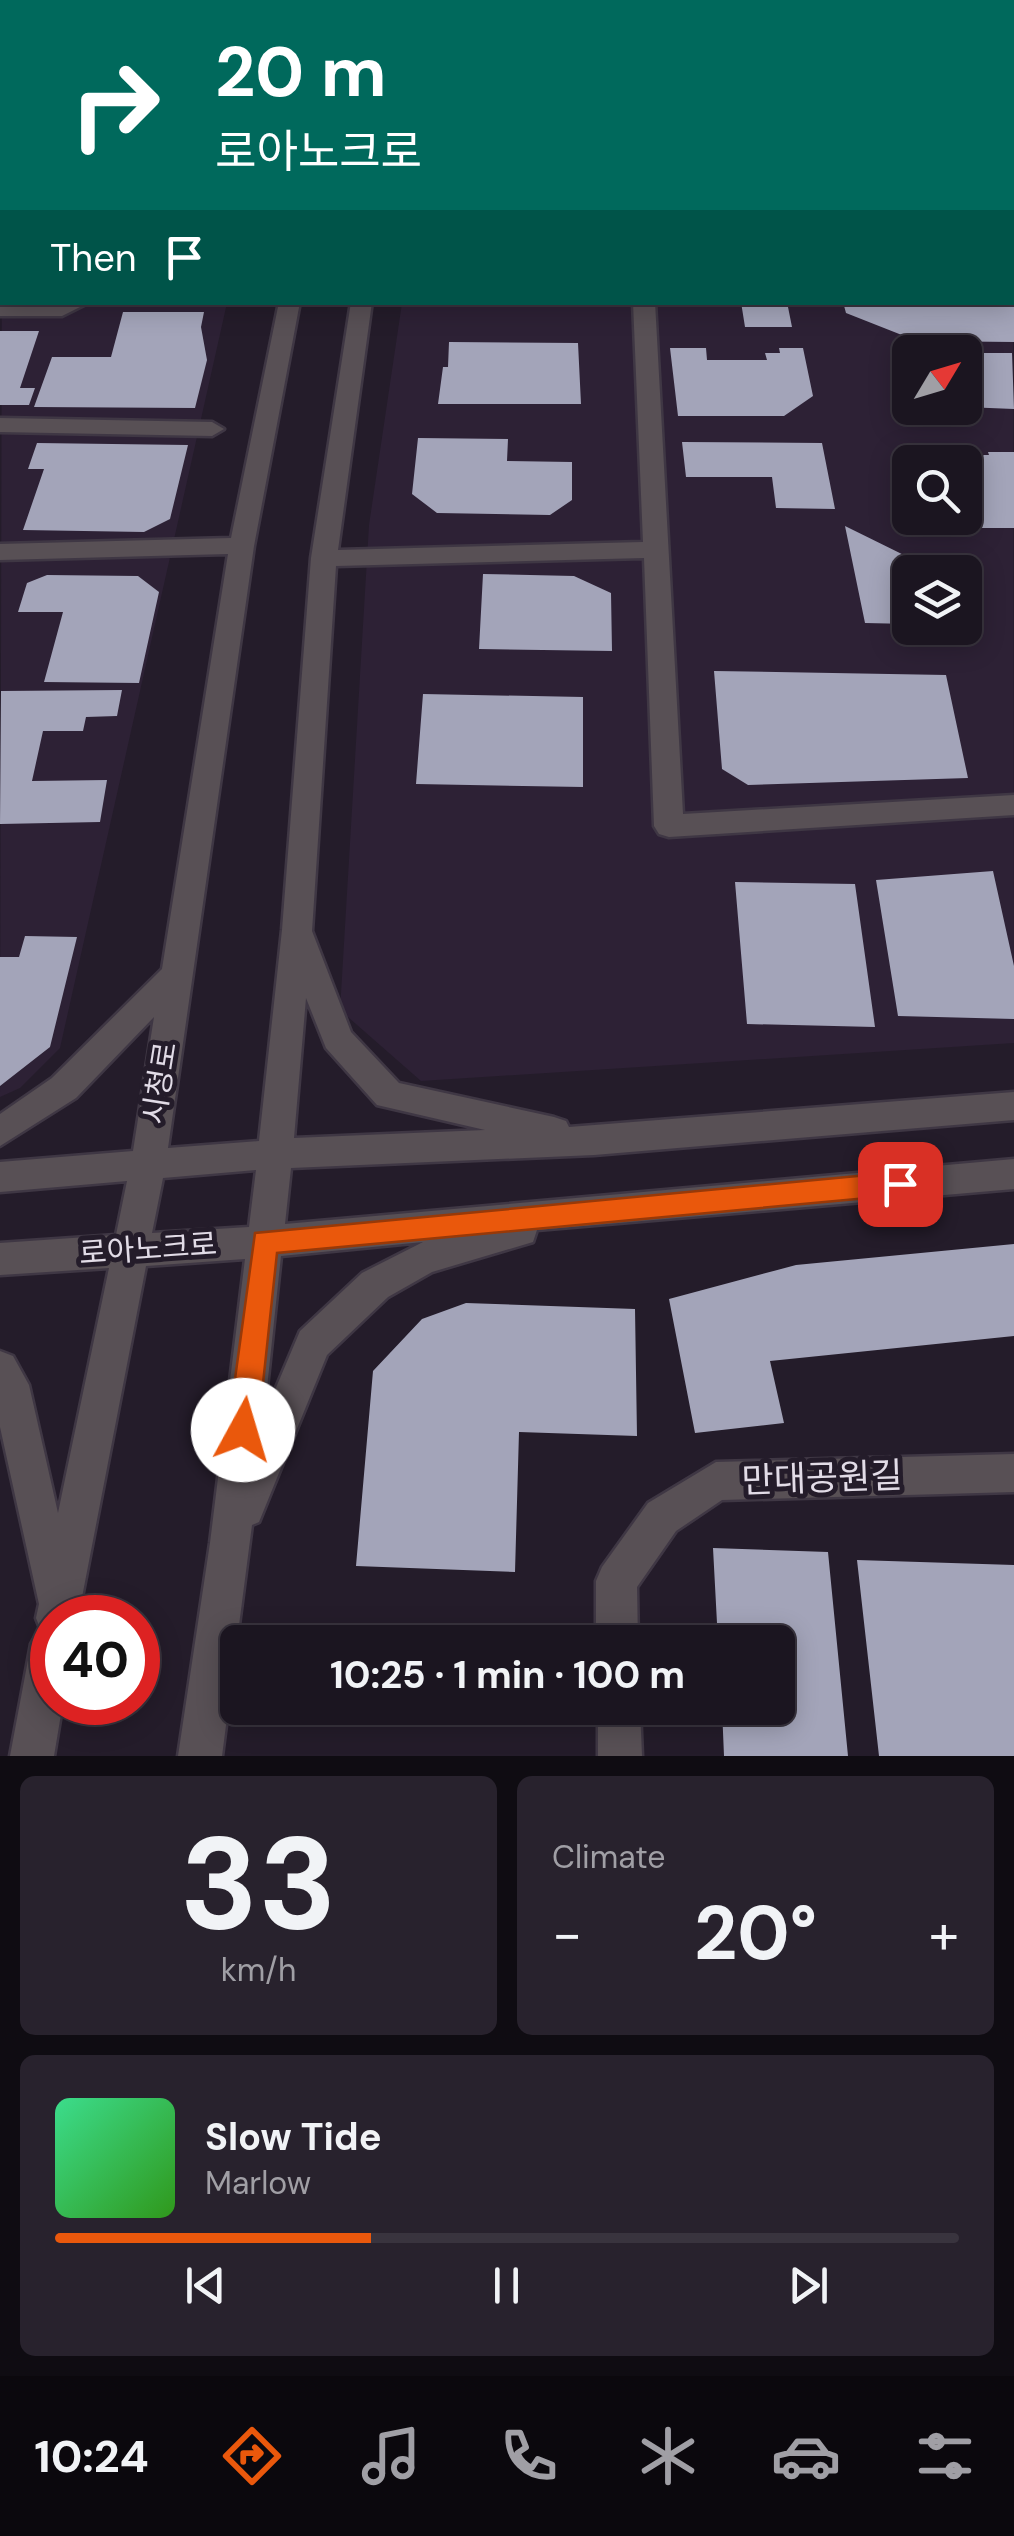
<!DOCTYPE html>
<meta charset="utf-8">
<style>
body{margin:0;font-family:"DM Sans","Noto Sans KR",sans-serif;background:#28222d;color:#f1f3f6;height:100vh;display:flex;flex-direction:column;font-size:38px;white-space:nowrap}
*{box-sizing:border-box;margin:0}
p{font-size:32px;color:#a09fa5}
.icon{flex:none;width:55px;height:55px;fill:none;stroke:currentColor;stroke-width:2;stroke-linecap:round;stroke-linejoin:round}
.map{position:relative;height:1756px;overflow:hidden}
.side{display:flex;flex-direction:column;gap:20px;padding:20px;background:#0f0c12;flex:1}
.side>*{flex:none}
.hud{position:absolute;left:0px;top:0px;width:1015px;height:305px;box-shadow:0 5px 25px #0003,0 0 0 2px #39343e;background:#00695c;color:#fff;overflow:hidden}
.needle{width:65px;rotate:52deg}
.buttons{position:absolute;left:892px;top:335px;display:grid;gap:20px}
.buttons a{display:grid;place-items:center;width:90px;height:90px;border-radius:15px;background:#1b1520;box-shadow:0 5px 25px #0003,0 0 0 2px #39343e;font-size:50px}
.speed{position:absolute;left:30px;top:1595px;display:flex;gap:20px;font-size:50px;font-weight:700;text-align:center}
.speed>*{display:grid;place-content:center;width:130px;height:130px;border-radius:50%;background:#1b1520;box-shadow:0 5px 25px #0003,0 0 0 2px #39343e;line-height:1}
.speed .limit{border:15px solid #d22;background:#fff;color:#111}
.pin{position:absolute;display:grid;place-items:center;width:85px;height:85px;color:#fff;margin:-42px;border-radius:20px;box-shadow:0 5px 15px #0006}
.me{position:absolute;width:110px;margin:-55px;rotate:6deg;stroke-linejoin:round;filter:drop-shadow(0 0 8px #0008)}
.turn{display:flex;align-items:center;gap:35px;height:210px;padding:0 50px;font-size:45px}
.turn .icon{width:130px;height:130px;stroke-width:2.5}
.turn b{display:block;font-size:70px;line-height:85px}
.then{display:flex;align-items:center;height:95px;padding:0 50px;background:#0003;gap:20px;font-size:38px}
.big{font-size:75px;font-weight:700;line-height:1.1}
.side .tile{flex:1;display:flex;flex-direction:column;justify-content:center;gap:15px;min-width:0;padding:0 35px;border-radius:15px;background:#28222d}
.side .dial{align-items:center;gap:0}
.dial b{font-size:130px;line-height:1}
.song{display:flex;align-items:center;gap:30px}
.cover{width:120px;height:120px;border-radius:15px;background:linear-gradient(135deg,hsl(150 70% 55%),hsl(110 70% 35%))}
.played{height:10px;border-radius:5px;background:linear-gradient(90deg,#ea580c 35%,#39343e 35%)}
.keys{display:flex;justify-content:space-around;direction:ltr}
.heat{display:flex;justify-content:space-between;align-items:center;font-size:55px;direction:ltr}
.side .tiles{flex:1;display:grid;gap:20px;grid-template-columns:1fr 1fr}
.tile:last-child{grid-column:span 2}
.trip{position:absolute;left:220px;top:1625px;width:575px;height:100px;border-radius:15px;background:#1b1520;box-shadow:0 5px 25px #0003,0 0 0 2px #39343e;font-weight:700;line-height:100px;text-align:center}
.tab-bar{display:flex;height:160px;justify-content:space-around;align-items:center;background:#0b080d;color:#a09fa5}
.tab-bar .icon{width:70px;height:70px}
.tab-bar .current{color:#ea580c}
.tab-bar b{font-size:45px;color:#f1f3f6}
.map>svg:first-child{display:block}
.built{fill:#2d2135;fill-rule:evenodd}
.green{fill:#452028}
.building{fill:#a3a4b9}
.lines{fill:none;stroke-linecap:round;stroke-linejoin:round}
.minor-casing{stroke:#3f3744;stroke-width:5}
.minor{fill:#585055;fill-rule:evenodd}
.route{fill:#ea580c;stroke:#983908;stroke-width:2.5}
.labels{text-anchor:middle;stroke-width:10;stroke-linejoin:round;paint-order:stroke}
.street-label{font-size:30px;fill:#e2dce7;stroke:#241c2a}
.near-street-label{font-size:35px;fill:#e2dce7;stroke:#241c2a}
</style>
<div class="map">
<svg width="1014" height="1756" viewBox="0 0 1014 1756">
<rect width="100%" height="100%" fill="#241c2a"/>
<path class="built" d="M 1013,98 L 1014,1043 L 421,1081 L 340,1010 L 369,525 L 402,303 L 1012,302 ZM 910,352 L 965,352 L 965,408 L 910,408 ZM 910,462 L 965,462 L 965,518 L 910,518 ZM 910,572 L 965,572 L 965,628 L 910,628 Z
M 2,209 L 2,302 L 227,303 L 60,1048 L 20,1088 L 0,1097 Z"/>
<path class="green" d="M 449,0 L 1014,0 L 1014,64 L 1012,2 Z"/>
<path class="building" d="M 741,302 L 787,302 L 792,327 L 745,327 Z
M 843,302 L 1014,302 L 1014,342 L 917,341 L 846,313 Z
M 123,312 L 204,312 L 201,327 L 207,360 L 195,408 L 34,407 L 52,357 L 111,357 Z
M 0,331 L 39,331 L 20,388 L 35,388 L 29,405 L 0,405 Z
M 449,342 L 578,343 L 581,404 L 438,404 L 443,367 L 448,367 Z
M 670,348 L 706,348 L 707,360 L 767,360 L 765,353 L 780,353 L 779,348 L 803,348 L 813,396 L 784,416 L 678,416 Z
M 965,353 L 1012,353 L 1014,409 L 965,407 Z
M 418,438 L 508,439 L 507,461 L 572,462 L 572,500 L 550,515 L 437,513 L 412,494 Z
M 682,442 L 822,443 L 835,509 L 776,508 L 772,477 L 686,477 Z
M 37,443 L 188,445 L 170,519 L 144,532 L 23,530 L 44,469 L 28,469 Z
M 988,452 L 1014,452 L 1014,528 L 972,528 L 965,504 L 966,466 L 984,455 L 989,455 Z
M 845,526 L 914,560 L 917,572 L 910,572 L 910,624 L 865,623 Z
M 483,574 L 574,576 L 611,593 L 612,651 L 479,649 Z
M 47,575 L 138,576 L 159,592 L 139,683 L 44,682 L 63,612 L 18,612 L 27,583 Z
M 714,671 L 946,675 L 968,778 L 748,785 L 722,769 Z
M 122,690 L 117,716 L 86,717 L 83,731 L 43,731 L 32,781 L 107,780 L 100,822 L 0,824 L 1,691 Z
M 423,694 L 583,697 L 583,787 L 416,784 Z
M 993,871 L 1014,966 L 1014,1019 L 898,1016 L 876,880 Z
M 735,882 L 855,884 L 875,1027 L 747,1024 Z
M 25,936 L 77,937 L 50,1047 L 0,1086 L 0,957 L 19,957 Z
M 1014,1244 L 1014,1336 L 770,1361 L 784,1423 L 695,1433 L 669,1299 L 796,1265 Z
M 466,1303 L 635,1309 L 637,1436 L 519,1432 L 515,1572 L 356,1566 L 373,1371 L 422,1319 Z
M 713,1548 L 828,1552 L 848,1756 L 724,1756 L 722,1708 L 778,1708 L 778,1642 L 718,1642 Z
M 857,1560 L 1014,1565 L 1014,1756 L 879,1756 Z"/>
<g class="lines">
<defs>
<path id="minor" d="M 394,0 L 410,0 L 410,2 L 394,2 Z
M 0,47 L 2,47 L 2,57 L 0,57 Z
M 1012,76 L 1014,76 L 1014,87 L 1012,87 Z
M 2,136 L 2,153 L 0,154 L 0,137 Z
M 1012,233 L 1014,233 L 1014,247 L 1012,247 Z
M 90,302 L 62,316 L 0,316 L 0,304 Z
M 279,302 L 300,302 L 254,546 L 168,1148 L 259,1141 L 282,930 L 311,558 L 351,302 L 372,302 L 338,550 L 643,542 L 633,302 L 655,302 L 683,814 L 1014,795 L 1014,815 L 669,837 L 659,834 L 654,826 L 644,558 L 336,566 L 312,931 L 351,1032 L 399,1083 L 554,1117 L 566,1121 L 569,1127 L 1014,1092 L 1014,1120 L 594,1155 L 291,1168 L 285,1224 L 1014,1159 L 1014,1189 L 537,1230 L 533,1242 L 432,1272 L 388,1297 L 327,1355 L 259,1522 L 252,1525 L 222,1756 L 178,1756 L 210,1543 L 245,1259 L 146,1266 L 78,1618 L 52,1618 L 52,1702 L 63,1702 L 54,1756 L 10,1756 L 31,1644 L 40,1628 L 36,1618 L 39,1604 L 0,1427 L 0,1351 L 13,1356 L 29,1385 L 58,1513 L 109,1268 L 0,1275 L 0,1243 L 116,1235 L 127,1181 L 0,1192 L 0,1162 L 133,1151 L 154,1017 L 76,1098 L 0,1146 L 0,1114 L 52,1078 L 162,969 L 228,554 L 0,560 L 0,544 L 231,538 ZM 306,998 L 326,1048 L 377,1105 L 485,1130 L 294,1138 ZM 256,1170 L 249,1227 L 152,1233 L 163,1178 ZM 423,1242 L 362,1273 L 300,1331 L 264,1416 L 281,1256 Z
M 0,418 L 212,422 L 224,429 L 212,436 L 0,432 Z
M 1014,1454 L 1014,1492 L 722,1500 L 676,1531 L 637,1587 L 638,1642 L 596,1642 L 596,1581 L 602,1567 L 648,1503 L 716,1462 Z
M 598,1708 L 640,1708 L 642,1756 L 598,1756 Z"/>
</defs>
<use href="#minor" class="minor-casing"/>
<use href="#minor" class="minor"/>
</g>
<path class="route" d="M 900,1172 L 909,1175 L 913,1184 L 909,1192 L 900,1195 L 277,1253 L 258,1430 L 253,1440 L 243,1444 L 233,1440 L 228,1430 L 255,1233 Z"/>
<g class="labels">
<g class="street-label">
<text transform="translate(160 1083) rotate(-81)" y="10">시청로</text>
<text transform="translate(148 1249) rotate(-4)" y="10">로아노크로</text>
</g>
<g class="near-street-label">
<text transform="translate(822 1478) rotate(-2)" y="12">만대공원길</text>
</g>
</g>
</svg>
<div class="buttons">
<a><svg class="needle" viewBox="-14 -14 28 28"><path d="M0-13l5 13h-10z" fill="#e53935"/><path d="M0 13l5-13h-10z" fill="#a09fa5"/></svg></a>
<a><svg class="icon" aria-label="search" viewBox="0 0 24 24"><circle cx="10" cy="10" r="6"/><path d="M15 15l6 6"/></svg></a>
<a><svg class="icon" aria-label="layers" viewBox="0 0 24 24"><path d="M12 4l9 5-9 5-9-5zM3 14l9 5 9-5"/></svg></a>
</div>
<div class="speed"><div class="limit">40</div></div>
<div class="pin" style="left:900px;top:1184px;background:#d93025"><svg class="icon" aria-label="arrive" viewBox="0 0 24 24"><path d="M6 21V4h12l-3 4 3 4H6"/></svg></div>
<svg class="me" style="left:243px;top:1430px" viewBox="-20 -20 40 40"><circle r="19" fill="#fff"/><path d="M0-13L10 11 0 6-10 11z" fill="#ea580c"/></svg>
<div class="trip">10:25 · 1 min · 100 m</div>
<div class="hud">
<div class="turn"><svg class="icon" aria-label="right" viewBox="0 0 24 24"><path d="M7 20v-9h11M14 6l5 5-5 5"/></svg><div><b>20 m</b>로아노크로</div></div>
<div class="then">Then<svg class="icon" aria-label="arrive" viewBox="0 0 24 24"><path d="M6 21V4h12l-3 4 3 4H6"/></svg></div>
</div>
</div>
<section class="side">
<div class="tiles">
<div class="tile dial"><b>33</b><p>km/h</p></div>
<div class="tile"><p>Climate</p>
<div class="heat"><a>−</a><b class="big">20°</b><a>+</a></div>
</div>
<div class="tile">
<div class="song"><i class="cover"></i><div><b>Slow Tide</b><p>Marlow</p></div></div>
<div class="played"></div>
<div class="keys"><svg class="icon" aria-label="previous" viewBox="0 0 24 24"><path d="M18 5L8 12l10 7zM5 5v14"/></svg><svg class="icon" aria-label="pause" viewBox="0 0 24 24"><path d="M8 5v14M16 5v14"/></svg><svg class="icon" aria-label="next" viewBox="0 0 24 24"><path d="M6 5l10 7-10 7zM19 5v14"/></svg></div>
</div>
</div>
</section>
<nav class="tab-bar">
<b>10:24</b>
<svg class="icon current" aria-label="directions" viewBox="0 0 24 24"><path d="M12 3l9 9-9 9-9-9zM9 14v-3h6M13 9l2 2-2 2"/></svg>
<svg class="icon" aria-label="music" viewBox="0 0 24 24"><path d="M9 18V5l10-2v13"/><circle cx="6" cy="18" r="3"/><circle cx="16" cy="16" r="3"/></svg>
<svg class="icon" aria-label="phone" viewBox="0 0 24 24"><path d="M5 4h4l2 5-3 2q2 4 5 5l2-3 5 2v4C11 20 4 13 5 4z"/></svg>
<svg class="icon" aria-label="climate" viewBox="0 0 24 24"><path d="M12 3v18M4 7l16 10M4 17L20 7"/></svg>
<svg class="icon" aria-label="car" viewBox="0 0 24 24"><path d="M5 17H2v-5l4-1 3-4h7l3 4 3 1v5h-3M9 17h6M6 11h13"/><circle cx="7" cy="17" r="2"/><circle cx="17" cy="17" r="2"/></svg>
<svg class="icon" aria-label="filters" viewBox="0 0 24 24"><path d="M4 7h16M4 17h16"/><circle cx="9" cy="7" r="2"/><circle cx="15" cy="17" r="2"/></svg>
</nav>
